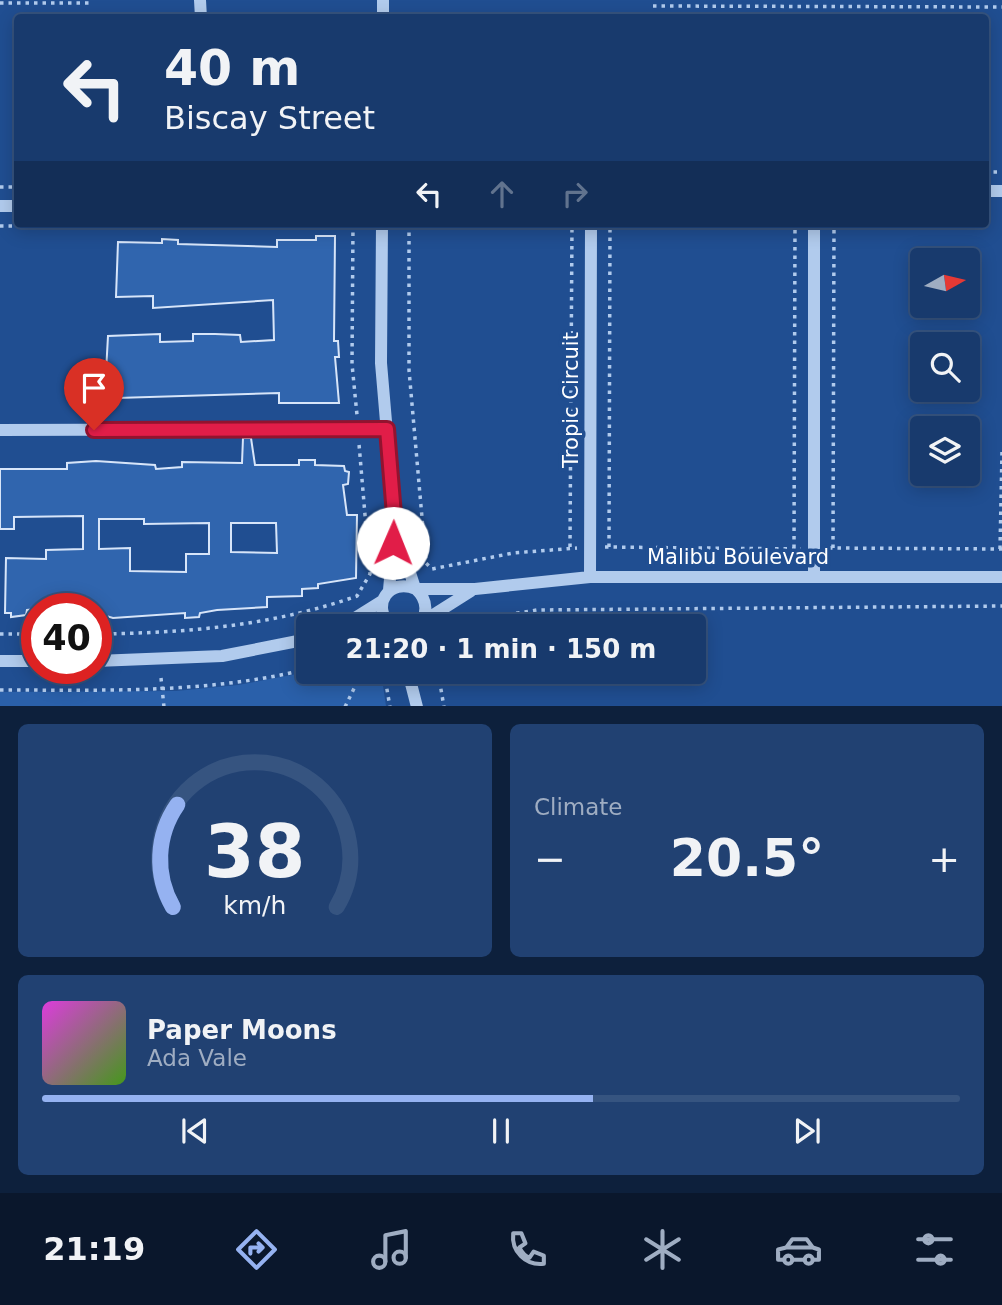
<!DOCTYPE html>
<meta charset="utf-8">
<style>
body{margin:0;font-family:"DejaVu Sans",sans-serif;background:#214172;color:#f1f3f6;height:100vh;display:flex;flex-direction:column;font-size:26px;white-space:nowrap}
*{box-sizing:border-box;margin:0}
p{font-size:23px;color:#9fadc2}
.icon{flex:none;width:38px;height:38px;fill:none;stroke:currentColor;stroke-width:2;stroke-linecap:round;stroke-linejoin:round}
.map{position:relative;height:706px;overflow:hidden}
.sheet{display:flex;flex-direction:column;gap:18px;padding:18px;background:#0d203c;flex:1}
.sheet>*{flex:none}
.guide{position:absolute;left:14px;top:14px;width:975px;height:214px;border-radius:7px;box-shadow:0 4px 18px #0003,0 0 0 2px #365480;background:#183a6d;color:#f1f3f6;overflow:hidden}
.needle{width:46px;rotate:82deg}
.fabs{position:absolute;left:910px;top:248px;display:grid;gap:14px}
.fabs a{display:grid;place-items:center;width:70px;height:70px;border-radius:7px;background:#183a6d;box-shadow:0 4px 18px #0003,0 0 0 2px #365480;font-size:35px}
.speed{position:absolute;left:21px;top:593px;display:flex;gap:14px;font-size:35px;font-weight:700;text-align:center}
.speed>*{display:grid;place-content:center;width:91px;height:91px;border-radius:50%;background:#183a6d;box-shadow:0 4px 18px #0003,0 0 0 2px #365480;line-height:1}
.speed .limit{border:10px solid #d22;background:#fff;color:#111}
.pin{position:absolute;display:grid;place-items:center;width:60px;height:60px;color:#fff;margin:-72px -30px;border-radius:50% 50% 50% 0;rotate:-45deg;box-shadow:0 0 7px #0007}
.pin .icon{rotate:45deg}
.me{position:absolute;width:77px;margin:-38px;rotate:1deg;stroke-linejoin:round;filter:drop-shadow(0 0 5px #0008)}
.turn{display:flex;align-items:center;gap:24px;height:147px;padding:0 35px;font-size:32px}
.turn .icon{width:91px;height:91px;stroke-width:2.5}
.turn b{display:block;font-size:49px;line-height:60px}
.lanes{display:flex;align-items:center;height:66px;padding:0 35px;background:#0003;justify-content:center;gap:35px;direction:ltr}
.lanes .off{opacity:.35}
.big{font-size:52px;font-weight:700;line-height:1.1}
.sheet .card{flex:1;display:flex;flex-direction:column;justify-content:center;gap:10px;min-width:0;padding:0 24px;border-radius:10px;background:#214172}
.sheet .dial{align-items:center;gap:0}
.dial svg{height:182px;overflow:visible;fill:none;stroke:#365480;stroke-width:7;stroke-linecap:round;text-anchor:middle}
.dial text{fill:#f1f3f6;stroke:none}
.song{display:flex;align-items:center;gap:21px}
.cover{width:84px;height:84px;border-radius:10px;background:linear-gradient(135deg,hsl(300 70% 55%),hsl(100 70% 35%))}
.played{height:7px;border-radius:4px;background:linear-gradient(90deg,#95b2f1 60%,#365480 60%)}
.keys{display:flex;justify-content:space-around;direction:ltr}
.heat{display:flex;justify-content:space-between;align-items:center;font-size:38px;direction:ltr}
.sheet .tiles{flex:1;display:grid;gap:18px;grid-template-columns:1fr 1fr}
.card:last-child{grid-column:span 2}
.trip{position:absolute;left:296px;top:614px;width:410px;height:70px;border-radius:7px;background:#183a6d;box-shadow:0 4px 18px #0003,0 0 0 2px #365480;font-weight:700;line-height:70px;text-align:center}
.menu{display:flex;height:112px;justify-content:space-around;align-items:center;background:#0a172c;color:#9fadc2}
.menu .icon{width:49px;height:49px}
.menu .on{color:#95b2f1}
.menu b{font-size:32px;color:#f1f3f6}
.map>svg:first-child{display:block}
.green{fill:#2a60aa}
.building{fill:#3065ae;stroke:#d7e5f9;stroke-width:2;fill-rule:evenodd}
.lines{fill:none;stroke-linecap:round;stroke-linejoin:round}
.path{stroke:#b1cbed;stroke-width:3.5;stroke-dasharray:3.5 5;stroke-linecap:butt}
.minor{stroke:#b1cbed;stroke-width:12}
.route-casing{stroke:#92132f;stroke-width:18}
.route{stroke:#e11d48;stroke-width:12}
.labels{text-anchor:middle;stroke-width:7;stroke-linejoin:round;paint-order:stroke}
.street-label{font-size:21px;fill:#fff;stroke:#204e91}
</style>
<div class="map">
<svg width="1002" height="707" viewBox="0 0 1002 707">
<rect width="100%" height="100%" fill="#204e91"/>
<path class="green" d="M 411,224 L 527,224 L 527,226 L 510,229 L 411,229 Z
M 308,672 L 381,672 L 386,706 L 0,706 L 0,692 L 176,691 L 238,685 Z"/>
<path class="building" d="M 316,236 L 335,236 L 334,341 L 338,341 L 339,357 L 335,357 L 339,403 L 279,403 L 279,393 L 117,398 L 116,391 L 102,391 L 101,373 L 106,372 L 108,336 L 160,334 L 160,342 L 193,341 L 193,334 L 215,334 L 240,335 L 241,342 L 274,340 L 273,300 L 153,308 L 153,296 L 116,297 L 118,242 L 162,243 L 162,239 L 178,240 L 178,244 L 277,247 L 277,240 L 316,240 Z
M 243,438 L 251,438 L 255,465 L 299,465 L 299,460 L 315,460 L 315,465 L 344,466 L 345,471 L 349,472 L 348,484 L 343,485 L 347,515 L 357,515 L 356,578 L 318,584 L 318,588 L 302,589 L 302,596 L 267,597 L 267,607 L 217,610 L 200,613 L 199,617 L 185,618 L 185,613 L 113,618 L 96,613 L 96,609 L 37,609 L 27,610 L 26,615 L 11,617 L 11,613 L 5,613 L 6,558 L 46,559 L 46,550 L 83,549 L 83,516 L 14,517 L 14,529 L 0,529 L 0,469 L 67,469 L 67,463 L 96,461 L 155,465 L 156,469 L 182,467 L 182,462 L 242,463 ZM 99,519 L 144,519 L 144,524 L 209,523 L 209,554 L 186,554 L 186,572 L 130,571 L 130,548 L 99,549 ZM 231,523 L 276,523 L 277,553 L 231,552 Z"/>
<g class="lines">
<path class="path" d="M 0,3 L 91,3
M 653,6 L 1002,7
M 985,172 L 1002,172
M 0,187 L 18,187
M 353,224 L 352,364 L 357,415
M 409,224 L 409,370 L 426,563 L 432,569 L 513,553 L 577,548
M 0,226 L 353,227
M 570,547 L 572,224
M 605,547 L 801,549
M 609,547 L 610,224
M 794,548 L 795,224
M 829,548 L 1002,549
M 833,548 L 834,224
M 1000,549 L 1002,452
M 449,624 L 537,610 L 1002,606
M 0,634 L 37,634
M 96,634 C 186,633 272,626 357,596 L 370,574 L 359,444
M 384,672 L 390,707
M 438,672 L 444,707
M 161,678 L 164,707
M 0,690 C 104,690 206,694 308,669
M 345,707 L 362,672"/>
<path class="minor" d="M 200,0 L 201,18
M 383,18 L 383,0
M 985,191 L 1002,191
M 0,206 L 18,206
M 382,224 L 381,363 L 395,527 L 415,588
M 0,430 L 387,429
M 814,576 L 814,224
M 590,577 L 591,224
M 416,589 L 475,589 L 590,577 L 1002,577
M 389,590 L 394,534
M 422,622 L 471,591
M 342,626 L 382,601
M 391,626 C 370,606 389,577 416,589 C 428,600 429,616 416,626
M 0,661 L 37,661
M 96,661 L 222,656 L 308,639
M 408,672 L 417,707"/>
</g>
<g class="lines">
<defs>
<path id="route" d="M 94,430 L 387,429 L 395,527 L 393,543"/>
</defs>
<use href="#route" class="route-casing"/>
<use href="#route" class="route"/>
</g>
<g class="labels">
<g class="street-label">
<text transform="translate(571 400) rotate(-90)" y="7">Tropic Circuit</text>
<text x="738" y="564">Malibu Boulevard</text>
</g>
</g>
</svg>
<div class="fabs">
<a><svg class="needle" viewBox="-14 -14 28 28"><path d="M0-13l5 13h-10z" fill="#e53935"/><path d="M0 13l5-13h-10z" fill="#9fadc2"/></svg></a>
<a><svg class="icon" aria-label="search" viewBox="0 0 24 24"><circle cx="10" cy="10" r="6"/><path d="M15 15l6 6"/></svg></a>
<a><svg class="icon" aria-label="layers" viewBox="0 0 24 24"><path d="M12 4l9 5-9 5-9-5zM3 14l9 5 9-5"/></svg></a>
</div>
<div class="speed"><div class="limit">40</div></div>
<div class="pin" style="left:94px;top:430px;background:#d93025"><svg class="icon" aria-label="arrive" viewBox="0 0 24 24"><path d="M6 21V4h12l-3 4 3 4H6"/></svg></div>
<svg class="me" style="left:393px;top:543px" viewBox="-20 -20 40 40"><circle r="19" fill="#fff"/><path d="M0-13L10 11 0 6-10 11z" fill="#e11d48"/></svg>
<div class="trip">21:20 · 1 min · 150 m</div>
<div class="guide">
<div class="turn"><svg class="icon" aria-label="left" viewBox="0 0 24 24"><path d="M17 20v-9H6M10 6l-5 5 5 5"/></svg><div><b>40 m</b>Biscay Street</div></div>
<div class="lanes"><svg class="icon" aria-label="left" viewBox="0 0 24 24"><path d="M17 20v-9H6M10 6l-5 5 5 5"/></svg><svg class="icon off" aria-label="ahead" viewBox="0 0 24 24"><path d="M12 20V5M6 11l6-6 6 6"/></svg><svg class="icon off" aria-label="right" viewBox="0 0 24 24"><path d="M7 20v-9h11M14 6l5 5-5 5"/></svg></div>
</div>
</div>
<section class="sheet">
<div class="tiles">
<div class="card dial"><svg viewBox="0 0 100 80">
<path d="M14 69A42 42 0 1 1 86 69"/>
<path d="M14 69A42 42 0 0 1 16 24" stroke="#95b2f1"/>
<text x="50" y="56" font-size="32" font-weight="700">38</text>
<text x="50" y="72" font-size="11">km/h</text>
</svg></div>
<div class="card"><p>Climate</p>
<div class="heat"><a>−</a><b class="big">20.5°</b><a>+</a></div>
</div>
<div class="card">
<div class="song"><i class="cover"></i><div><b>Paper Moons</b><p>Ada Vale</p></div></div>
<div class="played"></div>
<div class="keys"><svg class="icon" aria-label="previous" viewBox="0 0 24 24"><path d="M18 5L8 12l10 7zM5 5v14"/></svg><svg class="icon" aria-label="pause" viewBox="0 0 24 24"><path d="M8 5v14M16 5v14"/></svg><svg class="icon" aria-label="next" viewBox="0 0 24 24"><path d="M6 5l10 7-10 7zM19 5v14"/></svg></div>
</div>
</div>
</section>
<nav class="menu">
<b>21:19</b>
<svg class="icon on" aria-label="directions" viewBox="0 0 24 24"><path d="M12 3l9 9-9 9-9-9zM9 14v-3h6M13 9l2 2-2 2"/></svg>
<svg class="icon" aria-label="music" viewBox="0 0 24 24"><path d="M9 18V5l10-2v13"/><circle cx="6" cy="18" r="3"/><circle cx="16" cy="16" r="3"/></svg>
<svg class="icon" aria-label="phone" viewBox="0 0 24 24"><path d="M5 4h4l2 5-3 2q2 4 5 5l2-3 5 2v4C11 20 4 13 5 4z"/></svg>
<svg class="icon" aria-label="climate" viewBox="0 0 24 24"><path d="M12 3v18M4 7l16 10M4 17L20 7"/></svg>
<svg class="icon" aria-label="car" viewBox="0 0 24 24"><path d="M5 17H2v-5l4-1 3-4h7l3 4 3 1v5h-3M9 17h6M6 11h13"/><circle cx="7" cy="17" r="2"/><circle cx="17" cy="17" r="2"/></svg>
<svg class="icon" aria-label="filters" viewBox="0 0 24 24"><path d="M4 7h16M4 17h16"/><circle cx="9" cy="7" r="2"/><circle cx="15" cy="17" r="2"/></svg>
</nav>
